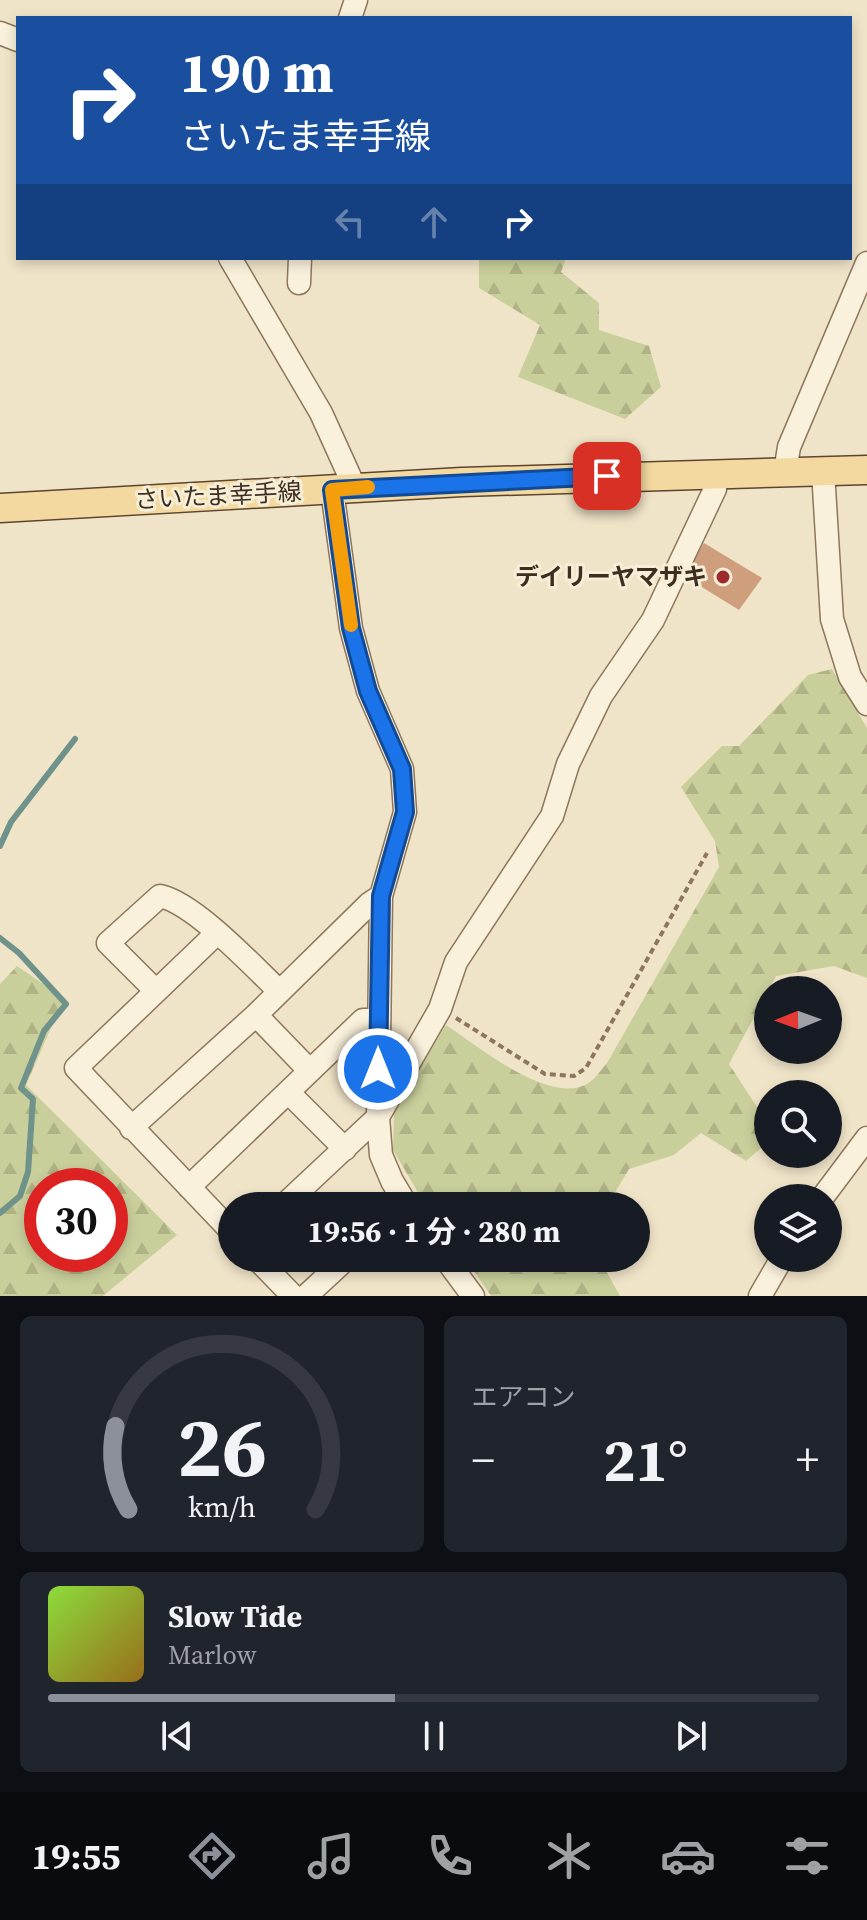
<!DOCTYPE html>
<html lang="ja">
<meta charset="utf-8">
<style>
body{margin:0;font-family:"Source Serif 4","Noto Sans JP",serif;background:#20242c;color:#f1f3f6;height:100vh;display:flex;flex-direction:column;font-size:30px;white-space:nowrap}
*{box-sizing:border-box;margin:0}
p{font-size:26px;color:#9ea1a6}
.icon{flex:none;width:44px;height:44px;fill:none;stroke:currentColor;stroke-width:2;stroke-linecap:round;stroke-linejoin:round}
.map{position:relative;height:1296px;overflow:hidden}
.drawer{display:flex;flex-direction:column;gap:20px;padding:20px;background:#0d0f14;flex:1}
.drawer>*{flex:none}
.guide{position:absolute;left:16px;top:16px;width:836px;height:244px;border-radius:0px;box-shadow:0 4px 12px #0003;background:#1a4fa0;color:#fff;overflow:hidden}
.needle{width:52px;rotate:269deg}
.controls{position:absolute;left:754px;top:976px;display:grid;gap:16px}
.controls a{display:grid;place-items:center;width:88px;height:88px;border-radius:50%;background:#171b24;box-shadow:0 4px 12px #0003;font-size:40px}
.speed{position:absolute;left:24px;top:1168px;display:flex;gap:16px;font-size:40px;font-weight:700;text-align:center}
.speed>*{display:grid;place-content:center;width:104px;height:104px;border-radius:50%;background:#171b24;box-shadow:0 4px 12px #0003;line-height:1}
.speed .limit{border:12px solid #d22;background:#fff;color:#111}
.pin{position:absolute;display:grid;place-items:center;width:68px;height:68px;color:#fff;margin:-34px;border-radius:16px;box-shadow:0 4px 12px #0006}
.me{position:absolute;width:88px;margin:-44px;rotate:0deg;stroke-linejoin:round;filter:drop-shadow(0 0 6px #0008)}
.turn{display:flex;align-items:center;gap:28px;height:168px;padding:0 32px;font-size:36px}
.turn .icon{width:104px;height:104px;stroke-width:2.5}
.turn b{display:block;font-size:56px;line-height:68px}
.lanes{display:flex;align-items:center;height:76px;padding:0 32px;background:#0003;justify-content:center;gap:40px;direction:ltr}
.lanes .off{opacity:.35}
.big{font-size:60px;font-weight:700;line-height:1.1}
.drawer .widget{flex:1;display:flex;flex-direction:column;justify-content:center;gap:12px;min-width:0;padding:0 28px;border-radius:12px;background:#20242c}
.drawer .dial{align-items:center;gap:0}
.dial svg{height:208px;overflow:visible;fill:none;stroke:#363941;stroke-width:7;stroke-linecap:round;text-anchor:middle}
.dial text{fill:#f1f3f6;stroke:none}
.song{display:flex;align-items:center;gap:24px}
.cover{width:96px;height:96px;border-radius:12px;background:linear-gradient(135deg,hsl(90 70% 55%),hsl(40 70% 35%))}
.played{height:8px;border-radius:4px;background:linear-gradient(90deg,#8c9099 45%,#363941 45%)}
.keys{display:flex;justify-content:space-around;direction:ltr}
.heat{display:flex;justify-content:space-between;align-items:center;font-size:44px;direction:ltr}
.drawer .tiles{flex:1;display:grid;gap:20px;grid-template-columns:1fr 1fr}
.widget:last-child{grid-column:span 2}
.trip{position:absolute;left:218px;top:1192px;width:432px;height:80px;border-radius:40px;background:#171b24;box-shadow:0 4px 12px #0003;font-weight:700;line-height:80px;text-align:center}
.tabs{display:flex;height:128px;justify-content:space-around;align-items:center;background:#090b0e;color:#9ea1a6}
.tabs .icon{width:56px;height:56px}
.tabs .active{color:#8c9099}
.tabs b{font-size:36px;color:#f1f3f6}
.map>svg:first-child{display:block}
.forest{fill:url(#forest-firs);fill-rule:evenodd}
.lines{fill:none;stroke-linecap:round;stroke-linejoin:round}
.stream{stroke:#6f938a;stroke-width:6}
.building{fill:#cf9f7d}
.minor-casing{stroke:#8d765c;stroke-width:25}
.major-casing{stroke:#5b4430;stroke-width:31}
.path{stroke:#8d765c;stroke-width:4;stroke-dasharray:6 4;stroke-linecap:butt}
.minor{stroke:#faf1dc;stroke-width:22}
.major{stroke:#f3d9a0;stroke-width:28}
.route-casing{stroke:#114b97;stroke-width:20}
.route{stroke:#1a73e8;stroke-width:14}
.slow{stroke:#f59e0b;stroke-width:14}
.poi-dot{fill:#9e2a2b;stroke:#f7eed8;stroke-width:3}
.labels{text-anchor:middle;stroke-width:6;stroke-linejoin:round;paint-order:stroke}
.street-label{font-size:24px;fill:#3d2e20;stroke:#f7eed8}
.poi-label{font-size:24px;font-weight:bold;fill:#3d2e20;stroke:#f7eed8;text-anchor:end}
</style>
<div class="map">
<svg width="867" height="1296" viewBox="0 0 867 1296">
<defs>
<pattern id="forest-firs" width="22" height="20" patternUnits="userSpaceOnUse" patternTransform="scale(2)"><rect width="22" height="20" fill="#c9cf9b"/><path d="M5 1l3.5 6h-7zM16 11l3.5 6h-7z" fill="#aeb285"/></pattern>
</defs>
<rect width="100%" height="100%" fill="#f0e4c8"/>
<path class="forest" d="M 479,258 L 566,258 L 561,272 L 599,303 L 599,330 L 649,346 L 661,387 L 625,419 L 518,377 L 540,325 L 479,288 Z
M 832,669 L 867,728 L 867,978 L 834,966 L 776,976 L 729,1064 L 768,1124 L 768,1142 L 746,1161 L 701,1133 L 674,1155 L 629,1169 L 607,1206 L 426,1206 L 393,1150 L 394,1110 L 446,1025 C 478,1046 546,1103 585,1085 C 593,1082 601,1070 607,1063 L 719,867 L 715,841 L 681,787 L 722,746 L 739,746 L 808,675 Z
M 17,966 L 64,998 L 26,1085 L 177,1235 L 103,1296 L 0,1296 L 0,984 ZM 42,1186 L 110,1186 L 110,1254 L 42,1254 Z
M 465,1258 L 599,1258 L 620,1296 L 491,1296 Z"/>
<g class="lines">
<path class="stream" d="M 0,846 L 11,822 L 75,739
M 0,938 L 19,953 L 66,1004 L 44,1031 L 21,1088 L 33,1099 L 28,1172 L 20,1196 L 0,1213"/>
</g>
<path class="building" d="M 704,543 L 762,578 L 739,610 L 684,576 Z"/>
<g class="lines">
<defs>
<path id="minor" d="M 350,18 L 356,0
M 0,33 L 18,40
M 230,258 L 321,413 L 355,488
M 299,283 L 300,258
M 823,471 L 832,619 L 850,677 L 867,704
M 785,472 L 789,447 L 867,263
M 332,490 L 351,628 L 368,691 L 402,769 L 405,812 L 381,896 L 378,1117 L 381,1155 L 392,1181 L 407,1206
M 217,933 L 76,1068 L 232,1232
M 156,991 L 108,943 L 160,896 C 194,903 252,965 279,991
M 256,1015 L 310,1071
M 288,1092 L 345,1149
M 131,1128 L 256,1015 L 369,904 L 381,896
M 189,1187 L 363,1020 L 378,1020
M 822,1198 L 867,1138
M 283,1206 L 378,1117 L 440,1009 L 456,962 L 552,816 L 568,764 L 601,696 L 653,620 L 715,489 L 717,473
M 256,1258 L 293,1296
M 445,1258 L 473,1296
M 306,1296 L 347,1258
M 760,1296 L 782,1258"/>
<path id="major" d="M 0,508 L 462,482 L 867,470"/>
</defs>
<use href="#minor" class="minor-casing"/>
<use href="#major" class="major-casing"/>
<path class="path" d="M 456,1018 L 545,1074 L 574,1076 L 586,1068 L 707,853"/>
<use href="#minor" class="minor"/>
<use href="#major" class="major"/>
</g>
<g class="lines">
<defs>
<path id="route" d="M 378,1069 L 381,896 L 405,812 L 402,769 L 368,691 L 351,628 L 332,490 L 607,476"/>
</defs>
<use href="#route" class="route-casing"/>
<use href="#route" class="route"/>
<path class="slow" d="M 351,625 L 332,490 L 368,487"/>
</g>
<circle class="poi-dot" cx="723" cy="577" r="8"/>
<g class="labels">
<g class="street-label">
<text transform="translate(218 496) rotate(-3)" y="8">さいたま幸手線</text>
</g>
<g class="poi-label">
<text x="707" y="585">デイリーヤマザキ</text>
</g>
</g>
</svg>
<div class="controls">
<a><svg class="needle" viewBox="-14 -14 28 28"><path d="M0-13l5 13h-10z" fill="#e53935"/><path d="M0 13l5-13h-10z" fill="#9ea1a6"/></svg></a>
<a><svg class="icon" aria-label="search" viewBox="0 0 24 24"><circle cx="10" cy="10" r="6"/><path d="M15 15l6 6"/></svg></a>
<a><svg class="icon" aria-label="layers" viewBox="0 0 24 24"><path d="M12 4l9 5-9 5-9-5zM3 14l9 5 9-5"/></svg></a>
</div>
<div class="speed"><div class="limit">30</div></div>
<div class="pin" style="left:607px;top:476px;background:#d93025"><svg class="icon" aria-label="arrive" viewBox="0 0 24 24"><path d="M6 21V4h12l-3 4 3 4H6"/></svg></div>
<svg class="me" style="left:378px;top:1069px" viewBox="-20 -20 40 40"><circle r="17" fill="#1a73e8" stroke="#fff" stroke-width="3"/><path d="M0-11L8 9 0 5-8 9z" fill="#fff"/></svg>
<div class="trip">19:56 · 1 分 · 280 m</div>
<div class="guide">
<div class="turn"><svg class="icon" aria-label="right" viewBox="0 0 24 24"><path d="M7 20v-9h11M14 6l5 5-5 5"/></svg><div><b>190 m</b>さいたま幸手線</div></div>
<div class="lanes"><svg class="icon off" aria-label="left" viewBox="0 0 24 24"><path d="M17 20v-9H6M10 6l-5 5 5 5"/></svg><svg class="icon off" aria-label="ahead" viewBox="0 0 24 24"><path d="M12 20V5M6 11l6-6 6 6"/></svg><svg class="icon" aria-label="right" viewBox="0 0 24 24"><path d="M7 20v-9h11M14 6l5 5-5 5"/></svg></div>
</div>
</div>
<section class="drawer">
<div class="tiles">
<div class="widget dial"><svg viewBox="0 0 100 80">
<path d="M14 69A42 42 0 1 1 86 69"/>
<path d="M14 69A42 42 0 0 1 9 37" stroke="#8c9099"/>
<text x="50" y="56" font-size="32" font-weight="700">26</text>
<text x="50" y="72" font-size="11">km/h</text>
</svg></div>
<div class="widget"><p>エアコン</p>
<div class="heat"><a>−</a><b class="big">21°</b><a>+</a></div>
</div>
<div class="widget">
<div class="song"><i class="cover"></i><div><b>Slow Tide</b><p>Marlow</p></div></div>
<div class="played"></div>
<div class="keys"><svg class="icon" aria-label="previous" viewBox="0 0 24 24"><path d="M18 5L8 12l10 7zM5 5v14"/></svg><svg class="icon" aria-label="pause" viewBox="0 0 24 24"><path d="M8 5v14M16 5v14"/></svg><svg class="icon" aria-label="next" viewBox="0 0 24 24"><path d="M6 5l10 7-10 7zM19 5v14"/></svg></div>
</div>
</div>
</section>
<nav class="tabs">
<b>19:55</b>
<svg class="icon active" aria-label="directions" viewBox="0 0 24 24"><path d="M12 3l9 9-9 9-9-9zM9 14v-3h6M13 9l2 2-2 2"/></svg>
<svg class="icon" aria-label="music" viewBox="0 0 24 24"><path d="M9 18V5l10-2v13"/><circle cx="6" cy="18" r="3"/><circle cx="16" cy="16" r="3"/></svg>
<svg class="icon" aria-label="phone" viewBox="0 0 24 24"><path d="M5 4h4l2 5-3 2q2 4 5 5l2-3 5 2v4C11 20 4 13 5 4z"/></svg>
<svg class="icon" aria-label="climate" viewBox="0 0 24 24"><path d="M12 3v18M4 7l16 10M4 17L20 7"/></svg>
<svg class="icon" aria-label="car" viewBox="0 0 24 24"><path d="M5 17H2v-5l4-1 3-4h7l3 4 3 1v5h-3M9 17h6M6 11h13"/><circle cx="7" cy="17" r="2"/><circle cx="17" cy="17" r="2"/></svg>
<svg class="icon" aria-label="filters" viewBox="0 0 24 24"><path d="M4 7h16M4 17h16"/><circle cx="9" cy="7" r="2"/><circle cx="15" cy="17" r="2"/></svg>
</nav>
